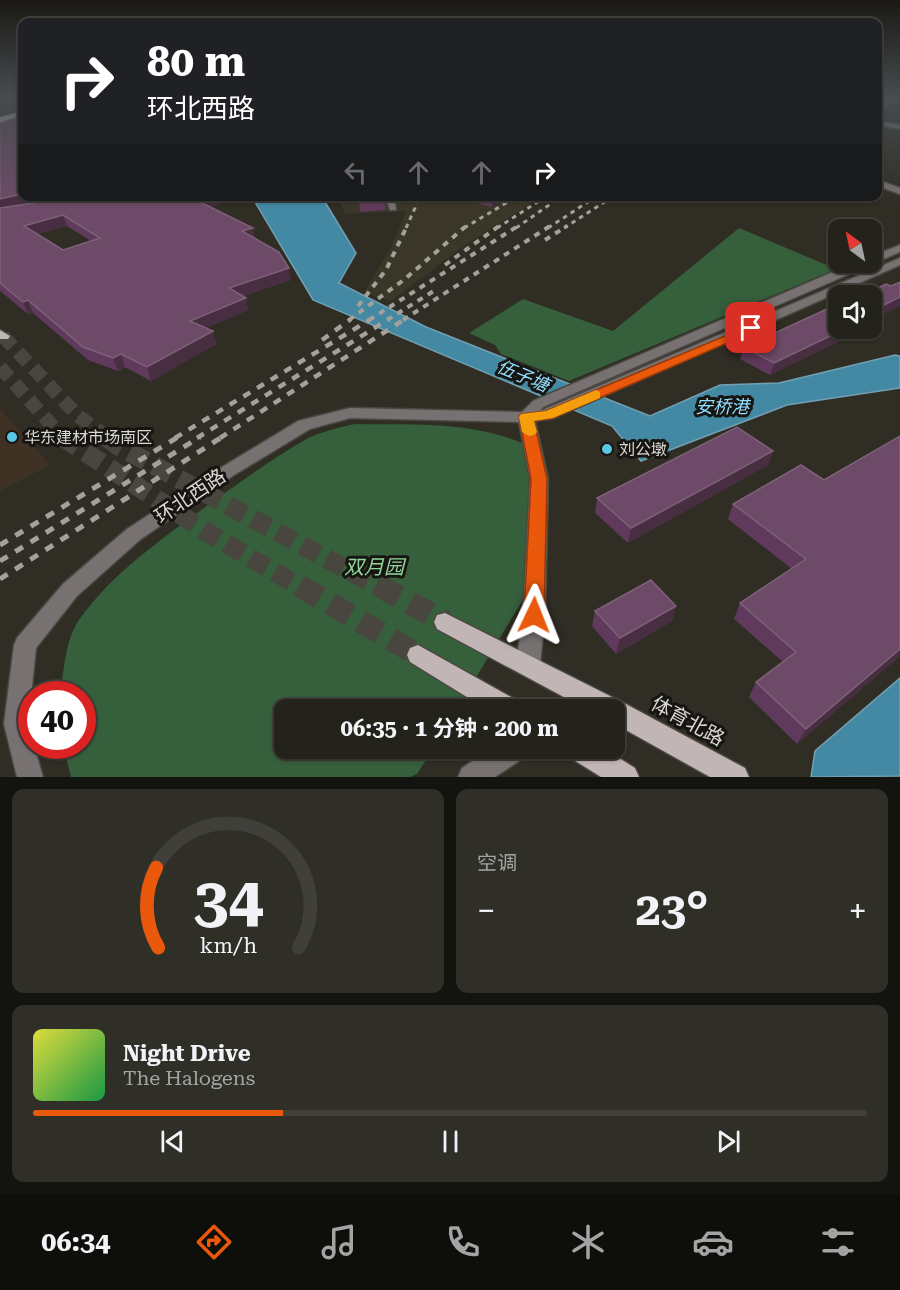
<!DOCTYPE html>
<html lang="zh">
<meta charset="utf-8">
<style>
body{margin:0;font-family:"Roboto Serif","Noto Sans SC",serif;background:#2f2f28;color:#f1f3f6;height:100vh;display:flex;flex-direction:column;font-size:22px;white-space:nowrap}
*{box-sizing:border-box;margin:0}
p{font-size:20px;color:#a3a4a3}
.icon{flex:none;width:33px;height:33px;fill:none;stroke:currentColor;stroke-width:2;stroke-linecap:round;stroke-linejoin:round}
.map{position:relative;height:777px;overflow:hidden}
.drawer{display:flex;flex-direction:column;gap:12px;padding:12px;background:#13130f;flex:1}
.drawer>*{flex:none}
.guide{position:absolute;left:18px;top:18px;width:864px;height:183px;border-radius:12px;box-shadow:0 2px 4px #0004,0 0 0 2px #403f3a;background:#202124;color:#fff;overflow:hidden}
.needle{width:39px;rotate:327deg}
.buttons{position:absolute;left:828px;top:219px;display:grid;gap:12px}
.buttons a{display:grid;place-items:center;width:54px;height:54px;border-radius:12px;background:#23221b;box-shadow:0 2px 4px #0004,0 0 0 2px #403f3a;font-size:30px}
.speed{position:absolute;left:18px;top:681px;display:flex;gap:12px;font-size:30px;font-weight:700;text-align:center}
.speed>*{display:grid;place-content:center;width:78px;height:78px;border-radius:50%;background:#23221b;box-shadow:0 2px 4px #0004,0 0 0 2px #403f3a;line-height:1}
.speed .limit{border:9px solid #d22;background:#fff;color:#111}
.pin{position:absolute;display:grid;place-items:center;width:51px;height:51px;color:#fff;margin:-26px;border-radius:12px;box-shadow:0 3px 9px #0006}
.me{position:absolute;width:66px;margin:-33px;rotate:2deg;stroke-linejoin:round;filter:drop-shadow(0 0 4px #0008)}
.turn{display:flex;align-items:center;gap:21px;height:126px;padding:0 30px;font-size:27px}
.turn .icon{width:78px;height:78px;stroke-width:2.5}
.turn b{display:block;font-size:42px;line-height:51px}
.lanes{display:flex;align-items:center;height:57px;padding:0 30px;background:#0003;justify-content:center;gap:30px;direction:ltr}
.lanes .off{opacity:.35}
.big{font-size:45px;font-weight:700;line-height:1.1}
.drawer .card{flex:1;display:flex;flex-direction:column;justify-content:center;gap:9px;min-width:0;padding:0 21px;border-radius:12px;background:#2f2f28}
.drawer .dial{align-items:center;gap:0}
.dial svg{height:156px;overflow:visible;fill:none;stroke:#403f3a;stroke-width:7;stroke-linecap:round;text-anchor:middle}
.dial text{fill:#f1f3f6;stroke:none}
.song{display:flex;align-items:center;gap:18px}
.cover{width:72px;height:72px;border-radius:9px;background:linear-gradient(135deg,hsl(60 70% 55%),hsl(140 70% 35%))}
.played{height:6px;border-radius:3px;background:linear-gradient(90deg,#ea580c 30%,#403f3a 30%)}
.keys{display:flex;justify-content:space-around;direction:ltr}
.heat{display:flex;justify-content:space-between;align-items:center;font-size:33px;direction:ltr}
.drawer .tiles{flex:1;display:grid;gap:12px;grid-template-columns:1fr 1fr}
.card:last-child{grid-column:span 2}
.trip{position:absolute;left:274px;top:699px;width:351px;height:60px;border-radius:12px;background:#23221b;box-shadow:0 2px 4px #0004,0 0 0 2px #403f3a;font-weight:700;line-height:60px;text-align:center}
.tab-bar{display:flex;height:96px;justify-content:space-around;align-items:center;background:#0e0e0b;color:#a3a4a3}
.tab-bar .icon{width:42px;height:42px}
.tab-bar .current{color:#ea580c}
.tab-bar b{font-size:27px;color:#f1f3f6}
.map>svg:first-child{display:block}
.commercial{fill:#403125}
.built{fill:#3b3728}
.green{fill:#365f3c}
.water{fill:#4489a4;stroke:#71a0b2;stroke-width:1.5}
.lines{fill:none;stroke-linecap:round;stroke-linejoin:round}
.major-tunnel-far2{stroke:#48463e;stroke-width:14;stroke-dasharray:14 8;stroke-linecap:butt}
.major-tunnel-far1{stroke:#48463e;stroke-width:19;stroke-dasharray:19 9;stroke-linecap:butt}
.major-tunnel{stroke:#48463e;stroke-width:23;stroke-dasharray:23 12;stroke-linecap:butt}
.minor-casing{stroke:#4a4840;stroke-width:3}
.major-casing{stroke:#4a4840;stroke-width:3}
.highway-casing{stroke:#4a4840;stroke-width:3}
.minor{fill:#777171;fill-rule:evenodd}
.major{fill:#c1b6b5;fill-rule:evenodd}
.highway{fill:#dfd1cf;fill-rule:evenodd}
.rail-far3{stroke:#a3a19a;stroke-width:3;stroke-dasharray:4.5 4.5;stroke-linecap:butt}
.rail-far2{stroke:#a3a19a;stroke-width:4;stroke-dasharray:6 6;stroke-linecap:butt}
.rail-far1{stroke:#a3a19a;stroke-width:4.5;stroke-dasharray:8 8;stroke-linecap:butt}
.rail{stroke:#a3a19a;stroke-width:5;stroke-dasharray:9 9;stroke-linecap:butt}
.wall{fill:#603a5c;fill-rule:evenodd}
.shaded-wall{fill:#472e40}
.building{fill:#6d4b68;stroke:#7e6179;stroke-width:1.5;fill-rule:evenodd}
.route{fill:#ea580c;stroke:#983908;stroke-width:1.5}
.slow{fill:#f59e0b}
.poi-dot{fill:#5bc7e7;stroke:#161511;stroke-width:2}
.labels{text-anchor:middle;stroke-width:6;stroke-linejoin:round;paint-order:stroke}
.poi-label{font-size:16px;fill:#d9d7d1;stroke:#161511;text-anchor:start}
.water-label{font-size:18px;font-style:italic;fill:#91defe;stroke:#161511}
.near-street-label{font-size:20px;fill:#d9d7d1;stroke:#161511}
.near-park-label{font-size:20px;font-style:italic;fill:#90d599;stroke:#161511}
</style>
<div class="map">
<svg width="900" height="777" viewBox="0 0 900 777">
<rect width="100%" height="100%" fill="#2f2d24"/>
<path class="commercial" d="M 0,409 L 50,465 L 0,491 Z"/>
<path class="built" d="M 338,197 L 541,197 L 464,246 L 391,301 L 364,292 L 391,247 L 406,211 L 345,214 Z"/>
<path class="green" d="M 739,228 L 836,269 L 569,381 L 501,354 L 495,345 L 469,333 L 523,299 L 613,331 Z
M 355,424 C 411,425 470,421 522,443 L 532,482 L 524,598 L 457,709 L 285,710 L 285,748 L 433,749 L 417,774 L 410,777 L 71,777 L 63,746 L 82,746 L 82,694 L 60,694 C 64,671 65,640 79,620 C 113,572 162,539 208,505 C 239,483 270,460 303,441 C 319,432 337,428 355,424 Z"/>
<path class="water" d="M 252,197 L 322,197 L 356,253 L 339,283 L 426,327 L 650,416 L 720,385 L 779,383 L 895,355 L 900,356 L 900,388 L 787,405 L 641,461 L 612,426 L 313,300 Z
M 900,678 L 900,776 L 811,777 L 815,751 Z"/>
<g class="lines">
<path class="major-tunnel-far2" d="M 3,336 L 77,415 L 108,438
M 0,367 L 63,438"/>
<path class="major-tunnel-far1" d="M 62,437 L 213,536 L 302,588
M 106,437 L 118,446 L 381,588"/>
<path class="major-tunnel" d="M 300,586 L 418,655
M 379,586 L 445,622"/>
<defs>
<path id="minor" d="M 885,99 L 900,99 L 900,103 L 889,102 L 878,112 L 878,107 Z
M 878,121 L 900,125 L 900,129 L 878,125 Z
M 878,180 L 900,188 L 900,194 L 878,186 Z
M 385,196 L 394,196 L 396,210 L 390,210 Z
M 900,245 L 900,252 L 543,407 L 540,411 L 900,258 L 900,265 L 554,418 L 535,421 L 548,479 L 545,614 L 540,665 L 536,672 L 528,676 L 520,672 L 516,665 L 523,614 L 530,479 L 519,422 L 350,418 L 310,429 L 234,475 L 141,539 L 77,596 L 36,648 L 28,724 L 32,746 L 34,746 L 43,777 L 17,777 L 4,724 L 14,645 L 17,638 L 63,584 L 127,529 L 222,467 L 298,421 L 350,408 L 522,412 L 533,401 L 856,262 L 872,262 L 872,256 Z
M 492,748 L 529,748 L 525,757 L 495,777 L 458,777 L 462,768 Z"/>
<path id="major" d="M 0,330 L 10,336 L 8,339 L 0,339 Z
M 445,613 L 624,703 L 745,768 L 749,777 L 710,777 L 615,724 L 615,710 L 588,710 L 437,629 L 434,622 L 437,615 Z
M 418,645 L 520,702 L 523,710 L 488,710 L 410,662 L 407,655 L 410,648 Z
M 565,748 L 603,748 L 635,768 L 639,777 L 601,777 L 569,757 Z"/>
<path id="highway" d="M 19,112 L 22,112 L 22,116 L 0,123 L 0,117 Z"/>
</defs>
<use href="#minor" class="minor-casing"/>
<use href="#major" class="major-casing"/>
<use href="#highway" class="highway-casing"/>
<use href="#minor" class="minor"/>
<use href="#major" class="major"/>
<use href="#highway" class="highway"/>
<path class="rail-far3" d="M 406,228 L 415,208 L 417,196
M 464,228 L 518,196
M 497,228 L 547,196
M 516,228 L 562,196
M 548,228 L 597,196
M 564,228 L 614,196"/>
<path class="rail-far2" d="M 545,240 L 567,226
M 445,265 L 499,226
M 358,306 L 386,270 L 407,226
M 349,320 L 405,279 L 466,226
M 369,320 L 518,226
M 387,320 L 437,289
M 403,320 L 550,226"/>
<path class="rail-far1" d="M 322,340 L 351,319
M 175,438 L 371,319
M 197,438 L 389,319
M 220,438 L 405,319"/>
<path class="rail" d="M 0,545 L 178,437
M 0,561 L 200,437
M 0,579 L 222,437"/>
</g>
<path class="wall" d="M 0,123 L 22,196 L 41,196 L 43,201 L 31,204 L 80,196 L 222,196 L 223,203 L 210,207 L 253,228 L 254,238 L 291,280 L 243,296 L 246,298 L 248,310 L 206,328 L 213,331 L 216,344 L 151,381 L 125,367 L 118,371 L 88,360 L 33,313 L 28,314 L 0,291 ZM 67,226 L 91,241 L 63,250 L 37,234 Z
M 359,196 L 385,196 L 386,210 L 360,212 Z
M 457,196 L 511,196 L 492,207 L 457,198 Z
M 838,328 L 866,328 L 770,375 L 740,359 L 744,347 Z
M 773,451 L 768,465 L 628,543 L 595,513 L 597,498 Z
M 801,465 L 900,656 L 797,744 L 749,697 L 756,682 L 783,662 L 734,619 L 740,603 L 792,569 L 728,519 L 733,504 Z
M 676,606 L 672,621 L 616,654 L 592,626 L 595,611 Z"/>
<path class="shaded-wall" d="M 0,96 L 22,96 L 22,98 L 0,103 Z
M 878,96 L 882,96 L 878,102 Z
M 22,194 L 22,196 L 41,196 L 43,201 L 0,210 L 0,199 Z
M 207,196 L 222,196 L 223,203 L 198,210 L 196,200 Z
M 511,196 L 492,207 L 492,197 Z
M 63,215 L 67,226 L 28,237 L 24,226 Z
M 253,228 L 255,239 L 242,231 Z
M 289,268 L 291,280 L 231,300 L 229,288 Z
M 900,297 L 900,306 L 872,320 L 872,311 Z
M 246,298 L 248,310 L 193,334 L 190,321 Z
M 28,300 L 33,313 L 28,314 L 23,302 Z
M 847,328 L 866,328 L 770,375 L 774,363 Z
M 213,331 L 216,344 L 151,381 L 147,367 Z
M 121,354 L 125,367 L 118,371 L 113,358 Z
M 773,451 L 768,465 L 628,543 L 631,528 Z
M 676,606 L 672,621 L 616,654 L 620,638 Z
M 900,649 L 900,656 L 797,744 L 806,729 Z"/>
<path class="building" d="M 22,116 L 22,194 L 0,199 L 0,123 Z
M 80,196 L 207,196 L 196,200 L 253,228 L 242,231 L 279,252 L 289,268 L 229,288 L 246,298 L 190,321 L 213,331 L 147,367 L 121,354 L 113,358 L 83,347 L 28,300 L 23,302 L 0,283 L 0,208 ZM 63,215 L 100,238 L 63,250 L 24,226 Z
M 359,196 L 385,196 L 386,200 L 360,201 Z
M 900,282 L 900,297 L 872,311 L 872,296 L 862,296 L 886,284 L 891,286 Z
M 838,304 L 838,328 L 847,328 L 774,363 L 744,347 Z
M 737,427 L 773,451 L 631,528 L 597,498 Z
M 900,436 L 900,649 L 806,729 L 756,682 L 796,652 L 740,603 L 806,559 L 733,504 L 801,465 L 824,480 Z
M 651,580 L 676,606 L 620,638 L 595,611 Z"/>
<linearGradient id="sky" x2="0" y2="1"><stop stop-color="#1a1914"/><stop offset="0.47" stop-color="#474c50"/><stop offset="1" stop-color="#474c50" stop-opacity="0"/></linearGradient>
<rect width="900" height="205" fill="url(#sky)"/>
<path class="route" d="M 751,325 L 755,326 L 755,331 L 553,418 L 534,421 L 547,479 L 544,615 L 541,620 L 534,623 L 527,620 L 524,615 L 531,479 L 519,417 L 521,414 L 546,411 Z"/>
<path class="slow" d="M 596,390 L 600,392 L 600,398 L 553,418 L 534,421 L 537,432 L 534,435 L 529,436 L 522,432 L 519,417 L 521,414 L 546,411 Z"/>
<g class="poi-dot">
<circle cx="12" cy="437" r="6"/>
<circle cx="607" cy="449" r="6"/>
</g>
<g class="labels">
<g class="poi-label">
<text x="24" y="443">华东建材市场南区</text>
<text x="619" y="455">刘公墩</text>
</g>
<g class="water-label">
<text transform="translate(523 376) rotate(23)" y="6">伍子塘</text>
<text x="722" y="413">安桥港</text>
</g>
<g class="near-street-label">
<text transform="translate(190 496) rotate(-34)" y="7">环北西路</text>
<text transform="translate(688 721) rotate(29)" y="7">体育北路</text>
</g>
<g class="near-park-label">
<text x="374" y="574">双月园</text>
</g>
</g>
</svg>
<div class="buttons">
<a><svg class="needle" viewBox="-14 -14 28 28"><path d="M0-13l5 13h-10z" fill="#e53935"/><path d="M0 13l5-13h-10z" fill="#a3a4a3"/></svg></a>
<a><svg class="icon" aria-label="sound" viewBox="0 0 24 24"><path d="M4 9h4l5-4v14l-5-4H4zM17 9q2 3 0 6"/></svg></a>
</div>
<div class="speed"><div class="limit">40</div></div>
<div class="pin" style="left:751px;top:328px;background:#d93025"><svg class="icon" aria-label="arrive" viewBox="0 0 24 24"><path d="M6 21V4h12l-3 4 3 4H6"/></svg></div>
<svg class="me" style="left:534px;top:615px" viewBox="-20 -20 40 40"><path d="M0-17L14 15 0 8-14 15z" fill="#ea580c" stroke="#fff" stroke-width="4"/></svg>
<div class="trip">06:35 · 1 分钟 · 200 m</div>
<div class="guide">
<div class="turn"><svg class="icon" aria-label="right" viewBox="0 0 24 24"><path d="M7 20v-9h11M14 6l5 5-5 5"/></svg><div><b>80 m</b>环北西路</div></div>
<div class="lanes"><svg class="icon off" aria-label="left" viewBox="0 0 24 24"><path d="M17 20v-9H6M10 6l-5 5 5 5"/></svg><svg class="icon off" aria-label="ahead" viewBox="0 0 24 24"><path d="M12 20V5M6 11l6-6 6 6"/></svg><svg class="icon off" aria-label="ahead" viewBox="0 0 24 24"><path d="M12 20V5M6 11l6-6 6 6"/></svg><svg class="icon" aria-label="right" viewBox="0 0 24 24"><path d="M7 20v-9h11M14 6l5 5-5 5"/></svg></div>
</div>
</div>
<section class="drawer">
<div class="tiles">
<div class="card dial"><svg viewBox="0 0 100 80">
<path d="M14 69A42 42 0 1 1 86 69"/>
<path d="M14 69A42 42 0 0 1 13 28" stroke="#ea580c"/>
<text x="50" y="56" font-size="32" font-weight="700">34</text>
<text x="50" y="72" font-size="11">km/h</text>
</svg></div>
<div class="card"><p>空调</p>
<div class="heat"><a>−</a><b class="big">23°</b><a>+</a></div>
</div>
<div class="card">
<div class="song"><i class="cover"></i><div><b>Night Drive</b><p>The Halogens</p></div></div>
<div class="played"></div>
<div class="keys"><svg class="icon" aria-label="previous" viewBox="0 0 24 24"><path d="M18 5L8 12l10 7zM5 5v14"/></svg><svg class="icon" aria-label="pause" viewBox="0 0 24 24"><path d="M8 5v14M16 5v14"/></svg><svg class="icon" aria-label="next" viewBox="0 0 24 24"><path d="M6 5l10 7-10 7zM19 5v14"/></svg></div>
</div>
</div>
</section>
<nav class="tab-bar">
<b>06:34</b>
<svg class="icon current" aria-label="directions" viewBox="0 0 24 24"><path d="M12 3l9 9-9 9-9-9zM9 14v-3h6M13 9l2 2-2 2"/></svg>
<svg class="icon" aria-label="music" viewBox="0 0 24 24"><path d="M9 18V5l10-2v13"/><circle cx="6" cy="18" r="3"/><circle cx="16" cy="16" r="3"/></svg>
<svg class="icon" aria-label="phone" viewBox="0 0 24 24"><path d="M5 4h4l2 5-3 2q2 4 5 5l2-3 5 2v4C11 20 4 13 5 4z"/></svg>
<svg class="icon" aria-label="climate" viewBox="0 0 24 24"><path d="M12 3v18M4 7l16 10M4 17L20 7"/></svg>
<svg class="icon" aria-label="car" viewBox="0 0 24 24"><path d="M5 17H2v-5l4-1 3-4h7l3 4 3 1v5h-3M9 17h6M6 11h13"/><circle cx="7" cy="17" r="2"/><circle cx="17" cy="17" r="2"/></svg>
<svg class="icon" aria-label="filters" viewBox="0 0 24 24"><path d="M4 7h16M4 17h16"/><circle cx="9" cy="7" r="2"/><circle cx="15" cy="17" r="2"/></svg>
</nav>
